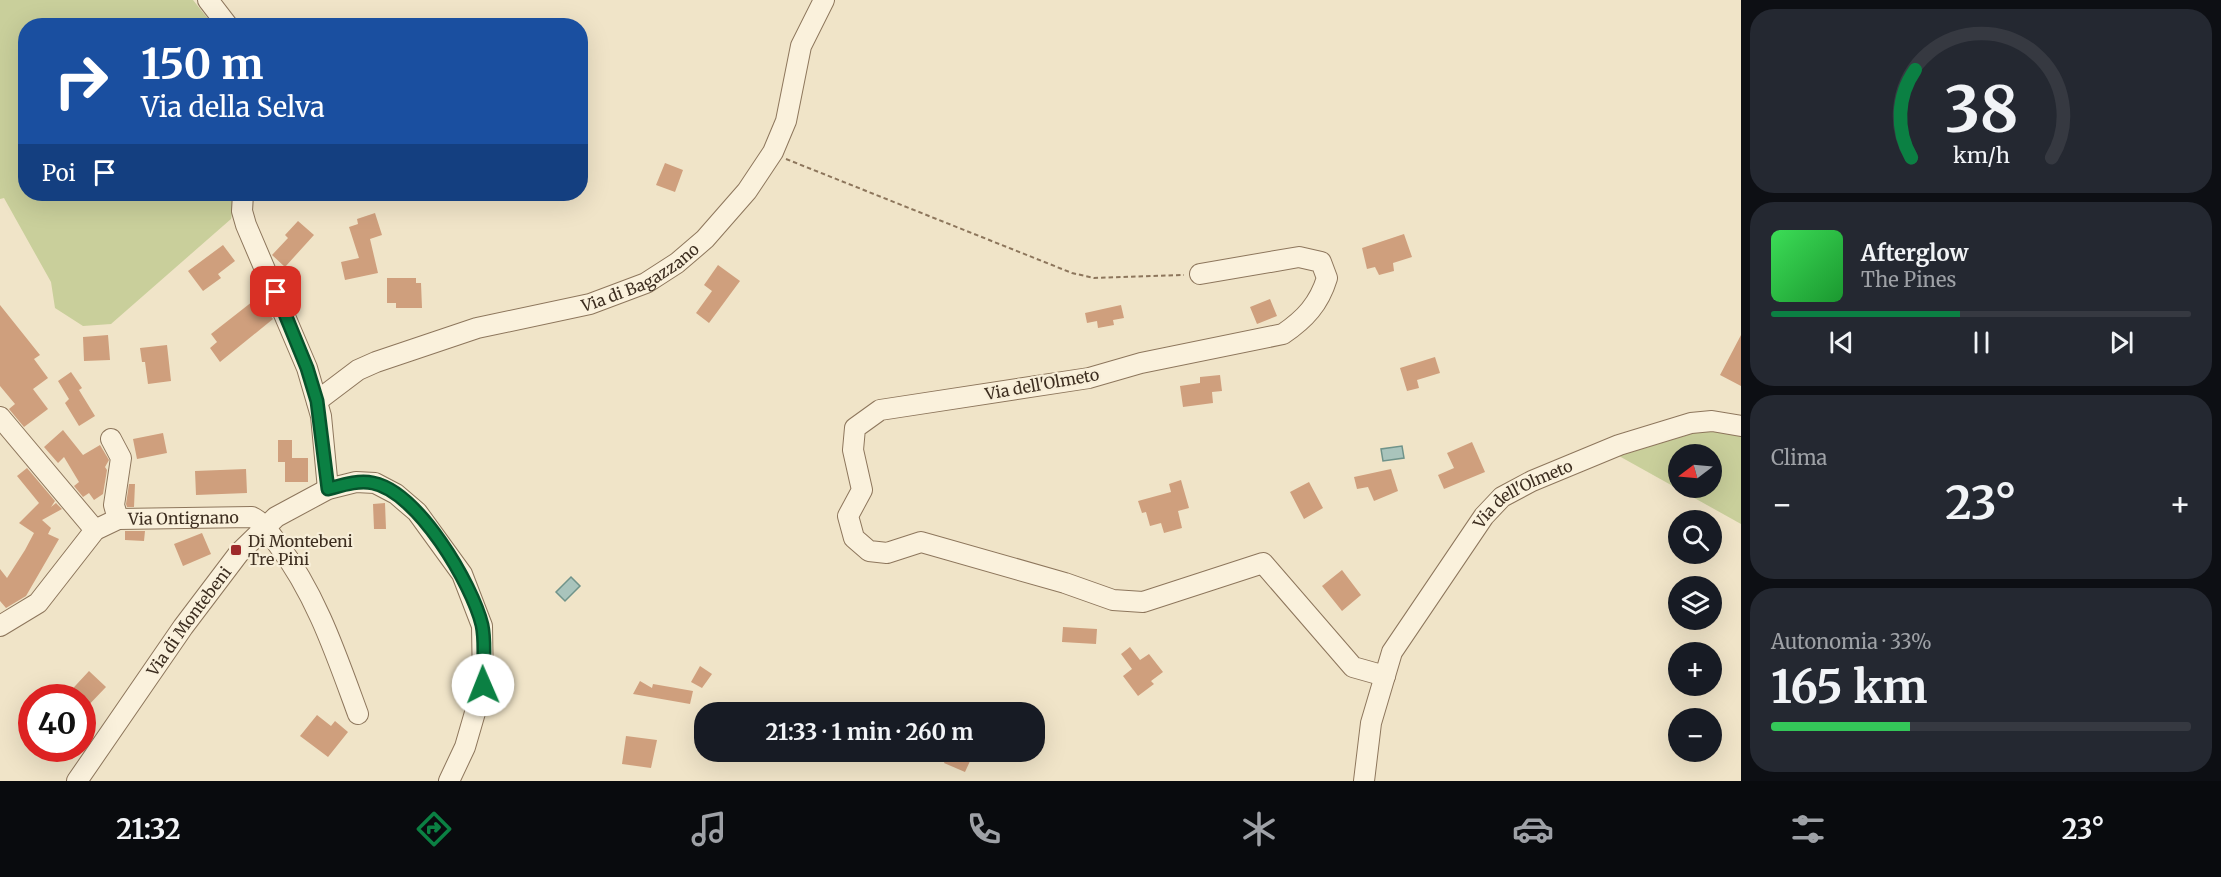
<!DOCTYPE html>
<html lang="it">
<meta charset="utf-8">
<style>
body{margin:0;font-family:Merriweather,serif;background:#242831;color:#f1f3f6;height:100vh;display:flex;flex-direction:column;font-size:22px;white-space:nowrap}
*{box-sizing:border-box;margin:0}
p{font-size:20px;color:#9ea1a6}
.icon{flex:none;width:33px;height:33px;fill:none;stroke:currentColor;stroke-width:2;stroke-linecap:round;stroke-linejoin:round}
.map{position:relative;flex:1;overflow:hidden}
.drawer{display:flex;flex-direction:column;gap:9px;padding:9px;background:#0d0f14;width:480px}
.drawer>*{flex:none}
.guide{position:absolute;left:18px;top:18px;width:570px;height:183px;border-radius:24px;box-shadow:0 6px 24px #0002;background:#1a4fa0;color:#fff;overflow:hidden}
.needle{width:39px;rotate:254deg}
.buttons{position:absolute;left:1668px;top:444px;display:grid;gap:12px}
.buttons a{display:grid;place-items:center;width:54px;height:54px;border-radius:50%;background:#171b24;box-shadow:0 6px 24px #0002;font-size:30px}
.speed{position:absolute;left:18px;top:684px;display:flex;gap:12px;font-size:30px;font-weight:700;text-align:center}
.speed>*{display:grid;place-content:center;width:78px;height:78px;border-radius:50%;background:#171b24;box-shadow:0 6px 24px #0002;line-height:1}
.speed .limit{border:9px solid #d22;background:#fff;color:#111}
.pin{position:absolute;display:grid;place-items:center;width:51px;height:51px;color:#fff;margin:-26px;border-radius:12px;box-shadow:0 3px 9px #0006}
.me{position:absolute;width:66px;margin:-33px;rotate:359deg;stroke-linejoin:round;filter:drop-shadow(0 0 4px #0008)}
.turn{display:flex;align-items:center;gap:21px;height:126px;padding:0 24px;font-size:27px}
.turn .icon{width:78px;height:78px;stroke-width:2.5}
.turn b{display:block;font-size:42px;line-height:51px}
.then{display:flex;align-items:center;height:57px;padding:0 24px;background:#0003;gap:12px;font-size:22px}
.big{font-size:45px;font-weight:700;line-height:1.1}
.drawer .widget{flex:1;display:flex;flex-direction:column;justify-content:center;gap:9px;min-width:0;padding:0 21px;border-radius:24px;background:#242831}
.drawer .dial{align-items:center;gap:0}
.dial svg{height:156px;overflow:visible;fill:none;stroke:#363941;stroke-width:7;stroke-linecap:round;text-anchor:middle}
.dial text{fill:#f1f3f6;stroke:none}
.song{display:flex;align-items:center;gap:18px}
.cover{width:72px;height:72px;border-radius:9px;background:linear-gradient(135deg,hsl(130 70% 55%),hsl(130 70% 35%))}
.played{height:6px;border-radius:3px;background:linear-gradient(90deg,#0b8043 45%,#363941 45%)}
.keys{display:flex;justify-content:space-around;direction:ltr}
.heat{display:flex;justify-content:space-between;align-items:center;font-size:33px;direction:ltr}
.charge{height:9px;border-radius:4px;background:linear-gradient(90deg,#34c759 33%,#363941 0)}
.trip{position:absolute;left:694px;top:702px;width:351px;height:60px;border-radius:24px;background:#171b24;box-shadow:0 6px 24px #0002;font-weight:700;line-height:60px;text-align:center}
.tabs{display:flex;height:96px;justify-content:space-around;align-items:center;background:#090b0e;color:#9ea1a6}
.tabs .icon{width:42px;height:42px}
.tabs .selected{color:#0b8043}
.tabs b{font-size:27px;color:#f1f3f6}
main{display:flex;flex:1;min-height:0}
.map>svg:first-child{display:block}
.green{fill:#c9cf9b;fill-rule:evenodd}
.water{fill:#a9c4bc;stroke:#6f938a;stroke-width:1.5}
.building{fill:#cf9f7d}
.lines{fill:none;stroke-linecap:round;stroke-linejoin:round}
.minor-casing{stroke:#8d765c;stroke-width:22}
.path{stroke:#8d765c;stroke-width:2;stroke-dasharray:4.5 3;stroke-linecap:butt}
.minor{stroke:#faf1dc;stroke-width:20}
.route-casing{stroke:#07532c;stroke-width:15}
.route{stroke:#0b8043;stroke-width:10}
.poi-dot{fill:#9e2a2b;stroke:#f7eed8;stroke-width:2}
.labels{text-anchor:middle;stroke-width:4.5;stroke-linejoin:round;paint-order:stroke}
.street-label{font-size:16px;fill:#3d2e20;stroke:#f7eed8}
.poi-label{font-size:16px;fill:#3d2e20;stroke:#f7eed8;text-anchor:start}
</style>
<main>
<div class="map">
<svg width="1741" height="781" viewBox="0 0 1741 781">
<rect width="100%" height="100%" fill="#f0e4c8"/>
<path class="green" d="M 0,0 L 193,0 L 213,25 L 26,26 L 26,194 L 235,194 L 231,219 L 111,324 L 83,326 L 55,308 L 51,282 L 4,198 L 0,199 Z
M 1704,430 L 1741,434 L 1741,524 L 1619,456 ZM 1678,454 L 1712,454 L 1712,488 L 1678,488 Z"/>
<path class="water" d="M 1402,446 L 1404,458 L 1383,461 L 1381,449 Z
M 571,577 L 580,586 L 565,601 L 556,592 Z"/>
<path class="building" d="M 665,163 L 683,170 L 675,192 L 656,185 Z
M 375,213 L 382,235 L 370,239 L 378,273 L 345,280 L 341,262 L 359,258 L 349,227 L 358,224 L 357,219 Z
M 298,221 L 314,235 L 285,267 L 272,255 L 288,238 L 285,235 Z
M 1404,234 L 1412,257 L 1393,263 L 1394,271 L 1379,275 L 1375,267 L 1367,269 L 1362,248 Z
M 223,245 L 235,261 L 218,274 L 221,278 L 203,291 L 188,271 Z
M 718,265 L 740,281 L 709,323 L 696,313 L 712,291 L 704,285 Z
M 387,278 L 416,278 L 416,283 L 421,283 L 422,308 L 396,308 L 396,303 L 387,303 Z
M 257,298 L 273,319 L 220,362 L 210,348 L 217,342 L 211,334 Z
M 1270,299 L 1277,316 L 1257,324 L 1250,307 Z
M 0,305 L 40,355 L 34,359 L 48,378 L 33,389 L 48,409 L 24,427 L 9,409 L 15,404 L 0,386 Z
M 1121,305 L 1124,318 L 1113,320 L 1114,325 L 1098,328 L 1097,321 L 1087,323 L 1085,313 Z
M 108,335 L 110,360 L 84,361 L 83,337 Z
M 1741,335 L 1741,386 L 1720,375 Z
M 167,345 L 171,381 L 148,384 L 145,362 L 142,362 L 140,348 Z
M 1435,357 L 1440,373 L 1417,380 L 1419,388 L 1407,391 L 1400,368 Z
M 71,372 L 82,388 L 79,390 L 95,416 L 79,426 L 65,403 L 69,399 L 58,381 Z
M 1220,375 L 1222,391 L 1212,392 L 1213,403 L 1183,407 L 1180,386 L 1200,383 L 1200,377 Z
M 63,430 L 83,455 L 100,445 L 109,460 L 105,467 L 107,470 L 103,494 L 94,500 L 89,493 L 83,497 L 74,486 L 79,482 L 64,457 L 58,463 L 44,447 Z
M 163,433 L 167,453 L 137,459 L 133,439 Z
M 278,440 L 292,440 L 292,458 L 308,458 L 308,482 L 285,482 L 285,462 L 278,462 Z
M 1472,442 L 1485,472 L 1444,489 L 1438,475 L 1454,468 L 1447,453 Z
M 27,468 L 55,501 L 51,507 L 56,503 L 62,509 L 42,520 L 51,528 L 48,534 L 59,539 L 26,596 L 6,608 L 0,601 L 0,569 L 7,578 L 25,550 L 34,533 L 19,523 L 39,503 L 17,476 Z
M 246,469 L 247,493 L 196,495 L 195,471 Z
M 1391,469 L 1398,491 L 1374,501 L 1368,487 L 1357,489 L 1354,477 Z
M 1181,480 L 1189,508 L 1178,511 L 1182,528 L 1164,533 L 1161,523 L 1150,526 L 1146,512 L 1142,513 L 1138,501 L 1171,492 L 1169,484 Z
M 1309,482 L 1323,508 L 1304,519 L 1290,492 Z
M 129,484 L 135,484 L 134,507 L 127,507 L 126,504 Z
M 385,503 L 386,529 L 374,529 L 373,504 Z
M 125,531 L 145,531 L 144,541 L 125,540 Z
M 202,533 L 211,554 L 183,566 L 174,544 Z
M 1342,570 L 1361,595 L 1342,611 L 1322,586 Z
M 1063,627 L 1097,629 L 1096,644 L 1062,642 Z
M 1130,647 L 1140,660 L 1149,654 L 1163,672 L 1151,681 L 1154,684 L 1138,696 L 1123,676 L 1132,669 L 1121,654 Z
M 700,666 L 712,674 L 702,688 L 691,682 Z
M 89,671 L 106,687 L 82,712 L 82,698 L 64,698 Z
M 640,681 L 652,688 L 653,684 L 693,691 L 690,704 L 633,694 Z
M 317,715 L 331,726 L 335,721 L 348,732 L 328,757 L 300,736 Z
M 626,736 L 657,740 L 651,768 L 622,764 Z
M 949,752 L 971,759 L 965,772 L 944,763 Z"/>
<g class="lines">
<defs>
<g id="minor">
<path d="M 208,0 L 228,26"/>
<path d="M 243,194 L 242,211 L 246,225 L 307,368 L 321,416 L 328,489"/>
<path d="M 1200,274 L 1299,257 L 1321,262 L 1327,278 C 1319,304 1305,319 1283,334 L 1141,363 L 1089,378 L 880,410 L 855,428 L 853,450 L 862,490 L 848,516 L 854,538 L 869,551 L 887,553 L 921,542 L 1065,583 L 1113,600 L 1143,602 L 1263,563 L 1353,667 L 1385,676"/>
<path id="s1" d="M 317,401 L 358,370 L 376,362 L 477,328 L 590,304 L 646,283 L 677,263 L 705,239 L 747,191 L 773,152 L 786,121 L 801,46 L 824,0"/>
<path d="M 0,417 L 95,530"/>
<path d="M 111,439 L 121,458 L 114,505 L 118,519"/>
<path id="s2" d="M 0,626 L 38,603 L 95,530 L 118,519 L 252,517 C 263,522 270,534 277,543 C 316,594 336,654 358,714"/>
<path id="s3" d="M 77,781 L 183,627 L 239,553 L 276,517 L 328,489 L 356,482 L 375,483 L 396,494 L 417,512 L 462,574 L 482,626 L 483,685 L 465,747 L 449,781"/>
<path id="s4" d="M 1364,781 L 1371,723 L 1392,652 L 1484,516 L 1502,497 L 1532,481 L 1619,445 L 1691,423 L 1712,421 L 1741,426"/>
</g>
</defs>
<use href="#minor" class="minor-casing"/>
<path class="path" d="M 786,159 L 1072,273 L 1094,278 L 1184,275"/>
<use href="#minor" class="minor"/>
</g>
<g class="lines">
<defs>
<path id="route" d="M 276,292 L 307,368 L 317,401 L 328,489 C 343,485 358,480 373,483 C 418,492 472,584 482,625 C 486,644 483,667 483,685"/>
</defs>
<use href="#route" class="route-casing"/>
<use href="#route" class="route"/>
</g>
<rect class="poi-dot" x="230" y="544" width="12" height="12" rx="3"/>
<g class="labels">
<g class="street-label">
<text dy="6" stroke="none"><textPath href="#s1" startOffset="350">Via di Bagazzano</textPath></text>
<text transform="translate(1042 384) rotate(-10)" y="6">Via dell'Olmeto</text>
<text dy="6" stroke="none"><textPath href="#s4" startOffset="342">Via dell'Olmeto</textPath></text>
<text dy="6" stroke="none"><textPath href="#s2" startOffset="228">Via Ontignano</textPath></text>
<text dy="6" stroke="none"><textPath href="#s3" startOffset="195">Via di Montebeni</textPath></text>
</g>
<g class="poi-label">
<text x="248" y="547">Di Montebeni<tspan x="248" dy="18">Tre Pini</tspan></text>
</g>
</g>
</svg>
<div class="buttons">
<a><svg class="needle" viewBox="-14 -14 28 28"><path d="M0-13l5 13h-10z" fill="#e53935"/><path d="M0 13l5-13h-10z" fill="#9ea1a6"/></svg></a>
<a><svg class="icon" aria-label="search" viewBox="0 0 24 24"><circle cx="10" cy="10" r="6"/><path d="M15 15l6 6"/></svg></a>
<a><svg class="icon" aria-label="layers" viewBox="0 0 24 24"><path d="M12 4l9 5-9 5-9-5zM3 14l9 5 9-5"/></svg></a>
<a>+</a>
<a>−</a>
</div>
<div class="speed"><div class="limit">40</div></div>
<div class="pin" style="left:276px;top:292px;background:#d93025"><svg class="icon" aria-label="arrive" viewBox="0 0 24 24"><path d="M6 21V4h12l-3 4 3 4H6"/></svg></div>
<svg class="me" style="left:483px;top:685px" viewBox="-20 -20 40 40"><circle r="19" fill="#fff"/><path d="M0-13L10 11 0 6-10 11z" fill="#0b8043"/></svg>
<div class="trip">21:33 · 1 min · 260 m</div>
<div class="guide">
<div class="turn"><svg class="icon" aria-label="right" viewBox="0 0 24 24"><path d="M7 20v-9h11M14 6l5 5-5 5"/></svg><div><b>150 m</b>Via della Selva</div></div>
<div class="then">Poi<svg class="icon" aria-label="arrive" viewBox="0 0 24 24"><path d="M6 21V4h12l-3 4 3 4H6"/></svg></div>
</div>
</div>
<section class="drawer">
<div class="widget dial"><svg viewBox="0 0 100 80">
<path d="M14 69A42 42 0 1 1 86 69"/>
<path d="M14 69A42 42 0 0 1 16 24" stroke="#0b8043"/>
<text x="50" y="56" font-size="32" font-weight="700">38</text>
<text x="50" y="72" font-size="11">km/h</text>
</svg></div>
<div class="widget">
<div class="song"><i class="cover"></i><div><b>Afterglow</b><p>The Pines</p></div></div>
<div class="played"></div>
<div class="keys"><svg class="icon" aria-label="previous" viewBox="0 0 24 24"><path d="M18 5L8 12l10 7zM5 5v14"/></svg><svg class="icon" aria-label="pause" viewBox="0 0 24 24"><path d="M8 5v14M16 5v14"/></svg><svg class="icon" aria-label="next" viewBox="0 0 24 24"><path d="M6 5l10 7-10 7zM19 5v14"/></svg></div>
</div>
<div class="widget"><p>Clima</p>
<div class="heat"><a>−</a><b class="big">23°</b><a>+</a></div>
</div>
<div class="widget"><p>Autonomia · 33%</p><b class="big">165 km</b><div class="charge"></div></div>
</section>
</main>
<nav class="tabs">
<b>21:32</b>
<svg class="icon selected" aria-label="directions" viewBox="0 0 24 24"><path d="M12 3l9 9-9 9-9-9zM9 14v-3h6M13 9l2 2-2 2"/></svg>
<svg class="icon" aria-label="music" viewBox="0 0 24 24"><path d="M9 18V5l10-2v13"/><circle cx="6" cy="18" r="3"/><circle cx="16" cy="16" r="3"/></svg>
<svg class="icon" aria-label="phone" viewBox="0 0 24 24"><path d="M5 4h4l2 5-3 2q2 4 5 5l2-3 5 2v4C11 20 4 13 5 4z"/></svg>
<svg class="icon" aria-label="climate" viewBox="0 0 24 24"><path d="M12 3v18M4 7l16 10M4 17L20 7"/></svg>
<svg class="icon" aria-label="car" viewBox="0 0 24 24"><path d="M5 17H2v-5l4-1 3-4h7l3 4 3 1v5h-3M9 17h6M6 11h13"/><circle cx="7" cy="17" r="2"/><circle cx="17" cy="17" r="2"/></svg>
<svg class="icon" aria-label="filters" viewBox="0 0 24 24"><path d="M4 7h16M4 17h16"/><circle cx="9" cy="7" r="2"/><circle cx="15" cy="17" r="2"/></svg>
<b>23°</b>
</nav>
